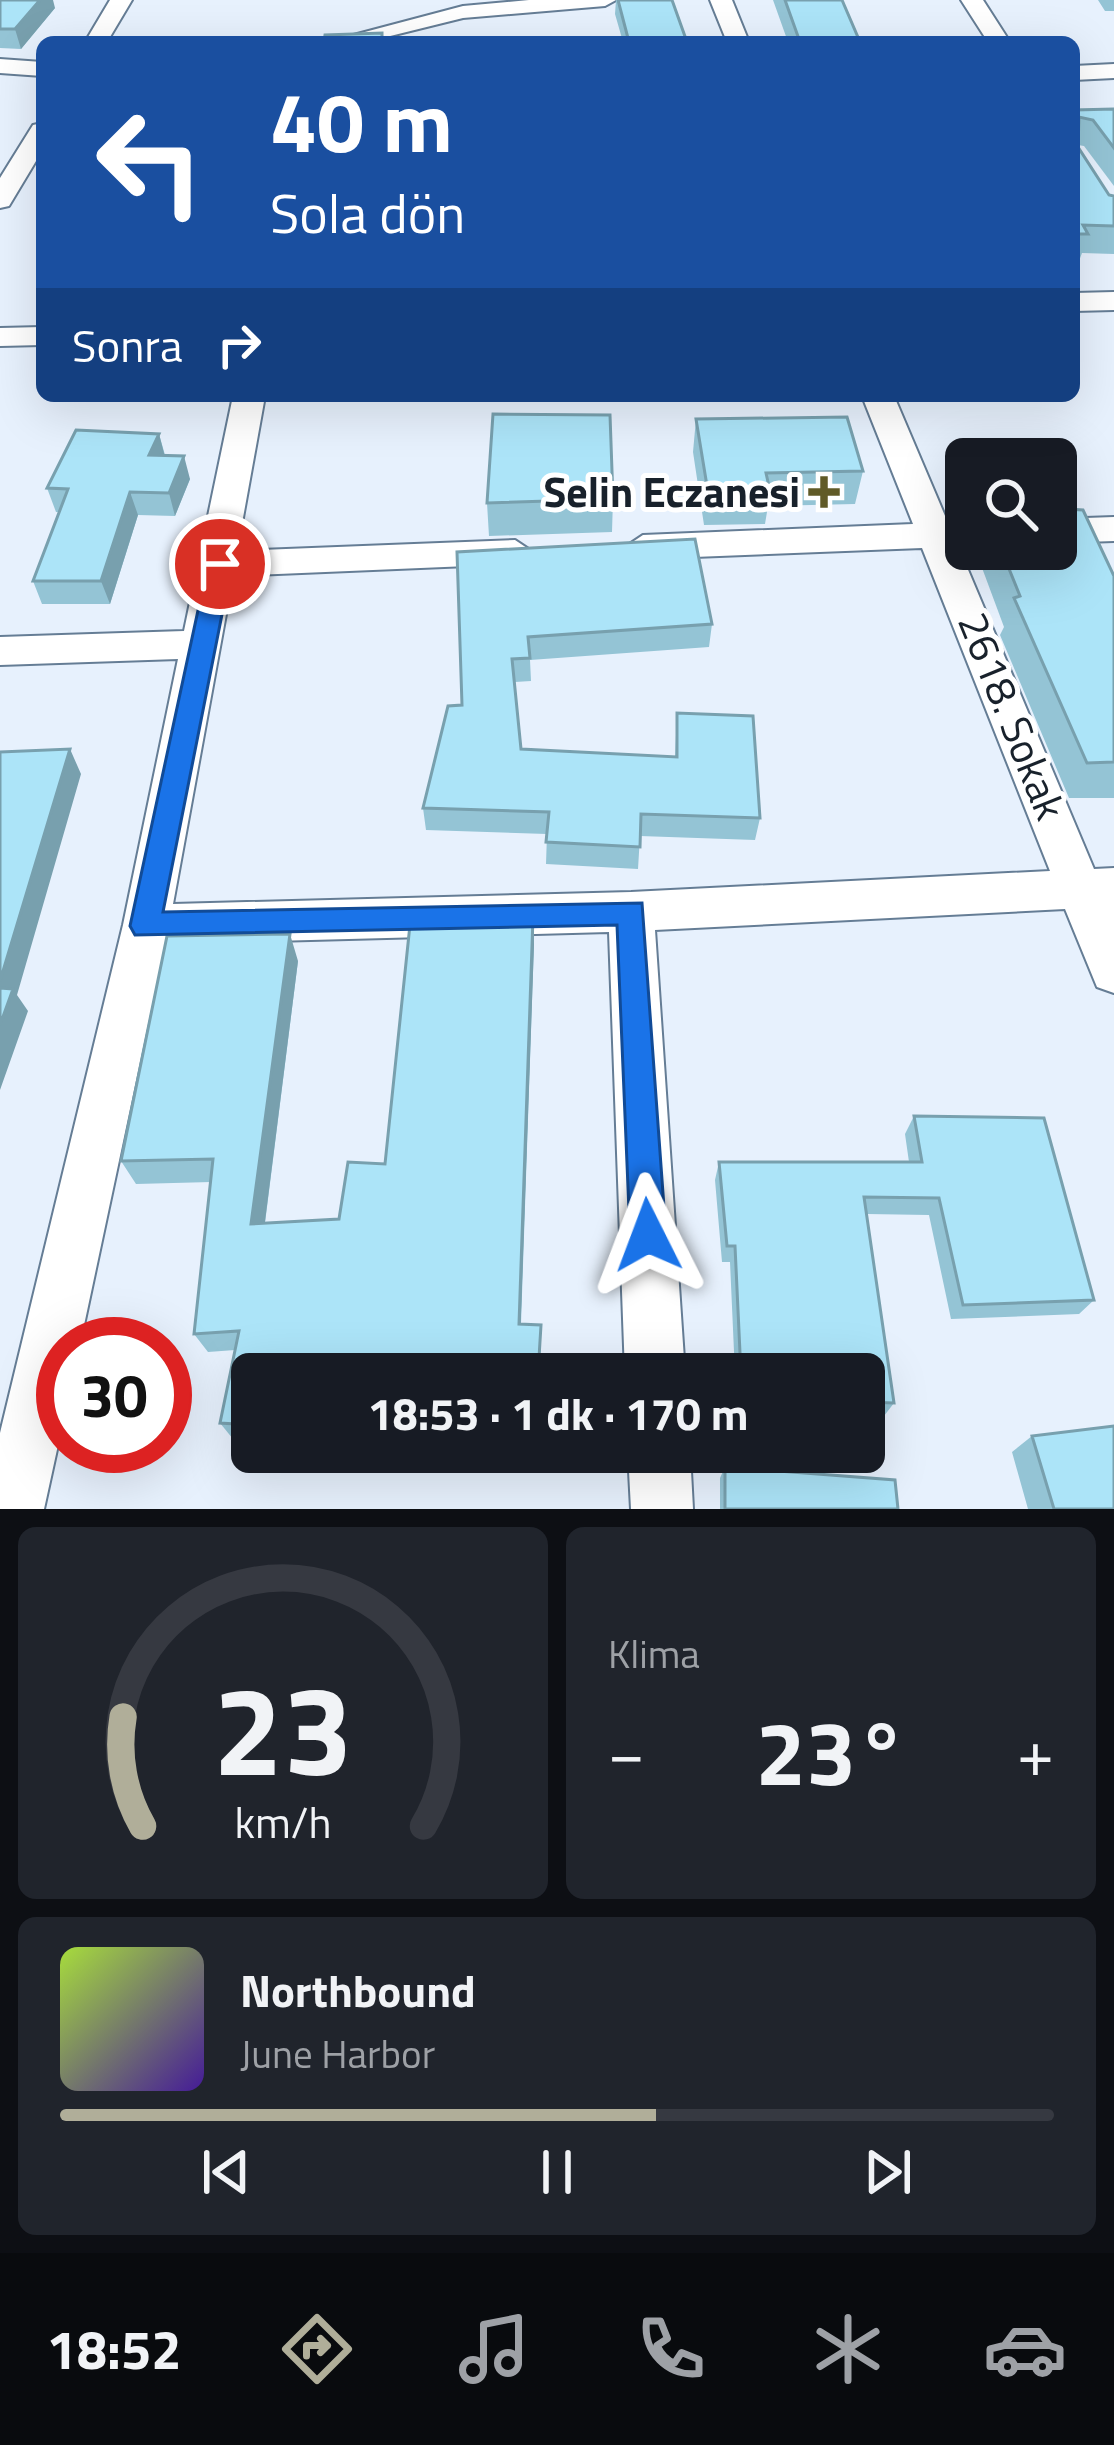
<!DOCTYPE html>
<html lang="tr">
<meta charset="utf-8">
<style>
body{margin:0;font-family:"Titillium Web",sans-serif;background:#20242c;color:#f1f3f6;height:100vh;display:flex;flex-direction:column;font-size:45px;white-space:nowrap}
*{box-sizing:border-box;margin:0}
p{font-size:39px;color:#9ea1a6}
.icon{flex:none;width:66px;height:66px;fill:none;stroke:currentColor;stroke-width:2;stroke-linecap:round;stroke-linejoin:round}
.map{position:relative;height:1509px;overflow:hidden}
.drawer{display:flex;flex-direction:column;gap:18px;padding:18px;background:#0d0f14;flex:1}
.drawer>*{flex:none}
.guide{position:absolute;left:36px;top:36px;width:1044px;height:366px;border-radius:18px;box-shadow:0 12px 48px #0002;background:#1a4fa0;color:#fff;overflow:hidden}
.controls{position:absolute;left:945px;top:438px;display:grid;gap:24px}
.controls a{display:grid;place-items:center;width:132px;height:132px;border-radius:18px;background:#171b24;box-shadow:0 12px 48px #0002;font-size:60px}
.speed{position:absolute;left:36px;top:1317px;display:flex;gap:24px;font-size:60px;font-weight:700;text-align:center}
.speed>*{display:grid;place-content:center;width:156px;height:156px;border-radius:50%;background:#171b24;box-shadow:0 12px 48px #0002;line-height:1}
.speed .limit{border:18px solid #d22;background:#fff;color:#111}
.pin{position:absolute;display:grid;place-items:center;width:102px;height:102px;color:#fff;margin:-51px;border:6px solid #fff;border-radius:50%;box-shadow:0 3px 12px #0007}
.me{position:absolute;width:132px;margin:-66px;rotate:357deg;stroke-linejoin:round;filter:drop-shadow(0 0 9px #0008)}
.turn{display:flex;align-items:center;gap:42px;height:252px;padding:0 36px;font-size:54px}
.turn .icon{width:156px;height:156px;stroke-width:2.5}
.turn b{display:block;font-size:84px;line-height:102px}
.then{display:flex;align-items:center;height:114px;padding:0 36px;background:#0003;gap:24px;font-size:45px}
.big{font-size:90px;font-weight:700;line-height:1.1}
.drawer .widget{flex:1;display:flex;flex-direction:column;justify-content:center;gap:18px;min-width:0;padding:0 42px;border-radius:18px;background:#20242c}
.drawer .dial{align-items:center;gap:0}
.dial svg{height:312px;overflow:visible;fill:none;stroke:#363941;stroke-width:7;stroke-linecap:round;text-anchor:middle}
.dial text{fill:#f1f3f6;stroke:none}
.song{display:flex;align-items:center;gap:36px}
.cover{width:144px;height:144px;border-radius:18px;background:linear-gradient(135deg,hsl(80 70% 55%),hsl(260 70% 35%))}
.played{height:12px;border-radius:6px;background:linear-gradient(90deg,#b0ae99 60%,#363941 60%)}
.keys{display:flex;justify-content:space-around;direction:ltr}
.heat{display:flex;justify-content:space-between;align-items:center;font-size:66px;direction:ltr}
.drawer .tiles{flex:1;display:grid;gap:18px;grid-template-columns:1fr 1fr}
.widget:last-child{grid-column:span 2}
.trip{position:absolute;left:231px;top:1353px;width:654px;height:120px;border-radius:18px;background:#171b24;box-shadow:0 12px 48px #0002;font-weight:700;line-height:120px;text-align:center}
.dock{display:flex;height:192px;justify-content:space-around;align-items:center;background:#090b0e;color:#9ea1a6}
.dock .icon{width:84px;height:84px}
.dock .active{color:#b0ae99}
.dock b{font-size:54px;color:#f1f3f6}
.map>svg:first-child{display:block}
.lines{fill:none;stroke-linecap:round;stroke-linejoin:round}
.minor-casing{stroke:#657d95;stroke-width:4}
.minor{fill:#fff;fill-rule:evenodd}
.wall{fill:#94c4d5}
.shaded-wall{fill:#78a0ae}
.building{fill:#ace4f8;stroke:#78a0ae;stroke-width:3}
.route{fill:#1a73e8;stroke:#114b97;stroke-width:3}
.poi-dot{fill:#605a27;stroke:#fff;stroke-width:4.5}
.labels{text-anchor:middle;stroke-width:10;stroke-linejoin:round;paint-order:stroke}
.poi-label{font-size:42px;font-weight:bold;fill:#18212b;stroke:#fff;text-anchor:end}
.street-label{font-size:42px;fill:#18212b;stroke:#fff}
</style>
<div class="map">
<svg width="1114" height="1509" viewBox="0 0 1114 1509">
<rect width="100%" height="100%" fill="#e7f1fd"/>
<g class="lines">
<defs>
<path id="minor" d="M 110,0 L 132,0 L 107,42 L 85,42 Z
M 529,0 L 616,0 L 605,6 L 463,18 L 366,42 L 327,42 L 463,6 Z
M 710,0 L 732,0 L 749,42 L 727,42 Z
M 961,0 L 983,0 L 1010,42 L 988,42 Z
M 0,59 L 42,62 L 42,76 L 0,73 Z
M 1114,64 L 1114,78 L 1074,80 L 1074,66 Z
M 42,123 L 42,151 L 9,206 L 0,208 L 0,178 L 33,125 Z
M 1114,292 L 1114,310 L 1074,311 L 1074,293 Z
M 42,327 L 42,345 L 0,346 L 0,328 Z
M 233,396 L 265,396 L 237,551 L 515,540 L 533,552 L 515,564 L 233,576 L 173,904 L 631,892 L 1050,871 L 922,548 L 643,559 L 625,547 L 643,535 L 913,524 L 862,396 L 894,396 L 948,523 L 966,522 L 966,546 L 958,546 L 1094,869 L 1114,868 L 1114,993 L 1097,987 L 1065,909 L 655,930 L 685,1374 L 625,1374 L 609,932 L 165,944 L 80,1344 L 63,1344 L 63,1422 L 44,1509 L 0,1509 L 0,1433 L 123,925 L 178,659 L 0,665 L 0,637 L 184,631 Z
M 1114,517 L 1114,541 L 1056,543 L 1056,519 Z
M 628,1452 L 690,1452 L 693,1509 L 631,1509 Z"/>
</defs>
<use href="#minor" class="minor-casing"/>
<use href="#minor" class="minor"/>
</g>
<path class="wall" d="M 0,0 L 55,8 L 21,49 L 0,48 Z
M 616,0 L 672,0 L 687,42 L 623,42 L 615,14 Z
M 773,0 L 842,0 L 860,42 L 788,42 Z
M 1098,0 L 1114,0 L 1114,11 L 1105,11 Z
M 1114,109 L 1114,186 L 1084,146 L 1078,145 L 1078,147 L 1109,195 L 1114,196 L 1114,254 L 1082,253 L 1079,261 L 1074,261 L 1074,110 Z
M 42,149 L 42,182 L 36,162 Z
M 696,419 L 863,471 L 855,504 L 768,506 L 765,524 L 704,525 L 693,452 Z
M 159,434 L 165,455 L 190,479 L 175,516 L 138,515 L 110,604 L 42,604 L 33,581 L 59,512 L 56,512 L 47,488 Z
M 613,499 L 612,532 L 489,536 L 487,503 Z
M 1067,509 L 1114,576 L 1114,798 L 1069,798 L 1000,635 L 1004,627 L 975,549 L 1056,549 Z
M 457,552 L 712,624 L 709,647 L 530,660 L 531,681 L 515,682 L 521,749 L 675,757 L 677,713 L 760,818 L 755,840 L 640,836 L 638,869 L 546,864 L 547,834 L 426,830 L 423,808 L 462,705 Z
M 533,917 L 534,944 L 521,1324 L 541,1325 L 540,1374 L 252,1374 L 252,1440 L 233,1439 L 220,1423 L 235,1350 L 208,1352 L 194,1334 L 211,1182 L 136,1184 L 121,1161 L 298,961 L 265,1223 L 339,1219 L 385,1164 Z
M 914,1116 L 1094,1300 L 1079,1314 L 951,1319 L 929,1215 L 867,1214 L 894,1403 L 884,1416 L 864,1415 L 864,1374 L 735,1374 L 730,1262 L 722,1262 L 715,1180 L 719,1162 L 909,1162 L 905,1134 Z
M 1032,1436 L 1114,1509 L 1028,1509 L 1012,1452 Z
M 725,1467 L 898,1509 L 720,1509 L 720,1478 Z"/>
<path class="shaded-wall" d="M 40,0 L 53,0 L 55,8 L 21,49 L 15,29 Z
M 159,434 L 165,457 L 149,455 Z
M 184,456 L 190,479 L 175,516 L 169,493 Z
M 130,492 L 138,515 L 110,604 L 101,581 Z
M 70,749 L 81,774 L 17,995 L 28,1011 L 0,1090 L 0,981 Z
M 533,917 L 534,944 L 520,1343 L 519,1324 Z
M 290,934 L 298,961 L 262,1245 L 251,1224 Z"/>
<path class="building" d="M 0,0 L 40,0 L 15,29 L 0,29 Z
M 618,0 L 672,0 L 687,42 L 629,42 Z
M 785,0 L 842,0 L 860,42 L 800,42 Z
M 382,33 L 382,42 L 324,42 L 325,35 Z
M 1114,109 L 1114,148 L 1093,120 L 1079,117 L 1078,147 L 1109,195 L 1114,196 L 1114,226 L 1083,225 L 1088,234 L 1074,234 L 1074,110 Z
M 493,414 L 610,415 L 613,499 L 487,503 Z
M 847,417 L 863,471 L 766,473 L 770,491 L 708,492 L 696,419 Z
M 76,430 L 159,434 L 149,455 L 184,456 L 169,493 L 130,492 L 101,581 L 33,581 L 68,489 L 47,488 Z
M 1056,498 L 1066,498 L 1067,509 L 1083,510 L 1114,576 L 1114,762 L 1087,763 L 1014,598 L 1020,596 L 1001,549 L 1056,549 Z
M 695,539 L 712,624 L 528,637 L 530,658 L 512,659 L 521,749 L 677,757 L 677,713 L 753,716 L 760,818 L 641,814 L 640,847 L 546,842 L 549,812 L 423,808 L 448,706 L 462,705 L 457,552 Z
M 70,749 L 0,981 L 0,752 Z
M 411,915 L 533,917 L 519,1324 L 541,1325 L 538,1374 L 252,1374 L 252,1425 L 220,1423 L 239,1331 L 194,1334 L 213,1159 L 121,1161 L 167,936 L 290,934 L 251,1224 L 339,1219 L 348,1162 L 385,1164 Z
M 0,988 L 13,989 L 0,1025 Z
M 914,1116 L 1044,1118 L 1094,1300 L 963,1305 L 939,1198 L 864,1197 L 894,1403 L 864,1402 L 864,1374 L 741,1374 L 735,1246 L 727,1246 L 719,1162 L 922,1162 Z
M 1114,1426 L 1114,1509 L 1054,1509 L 1032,1436 Z
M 725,1467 L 895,1480 L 898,1509 L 725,1509 Z"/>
<path class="route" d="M 220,556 L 232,564 L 163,912 L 642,903 L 666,1235 L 661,1248 L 648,1253 L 635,1248 L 630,1235 L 617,925 L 135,935 L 130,926 L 208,564 Z"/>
<path class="poi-dot" d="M818 474h12v12h12v12h-12v12h-12v-12h-12v-12h12z"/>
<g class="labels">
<g class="poi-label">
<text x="800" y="507">Selin Eczanesi</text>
</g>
<g class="street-label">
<text transform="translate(1012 716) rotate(68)" y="15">2618. Sokak</text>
</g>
</g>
</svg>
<div class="controls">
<a><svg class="icon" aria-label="search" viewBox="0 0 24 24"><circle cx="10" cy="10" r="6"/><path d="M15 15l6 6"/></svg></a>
</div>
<div class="speed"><div class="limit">30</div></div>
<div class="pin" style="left:220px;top:564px;background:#d93025"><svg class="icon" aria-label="arrive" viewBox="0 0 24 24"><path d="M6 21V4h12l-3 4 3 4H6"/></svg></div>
<svg class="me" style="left:648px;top:1235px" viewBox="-20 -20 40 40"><path d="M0-17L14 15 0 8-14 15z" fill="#1a73e8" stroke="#fff" stroke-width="4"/></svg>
<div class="trip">18:53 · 1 dk · 170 m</div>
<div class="guide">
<div class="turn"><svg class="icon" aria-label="left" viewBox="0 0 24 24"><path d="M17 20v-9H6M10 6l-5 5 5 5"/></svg><div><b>40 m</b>Sola dön</div></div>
<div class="then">Sonra<svg class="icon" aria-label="right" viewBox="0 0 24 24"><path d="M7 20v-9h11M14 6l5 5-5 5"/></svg></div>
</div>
</div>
<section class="drawer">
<div class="tiles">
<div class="widget dial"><svg viewBox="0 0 100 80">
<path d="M14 69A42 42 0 1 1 86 69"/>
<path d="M14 69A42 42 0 0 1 9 41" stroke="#b0ae99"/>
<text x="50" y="56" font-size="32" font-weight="700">23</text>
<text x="50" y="72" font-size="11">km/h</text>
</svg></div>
<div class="widget"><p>Klima</p>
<div class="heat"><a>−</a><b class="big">23°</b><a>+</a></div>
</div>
<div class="widget">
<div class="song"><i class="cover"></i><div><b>Northbound</b><p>June Harbor</p></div></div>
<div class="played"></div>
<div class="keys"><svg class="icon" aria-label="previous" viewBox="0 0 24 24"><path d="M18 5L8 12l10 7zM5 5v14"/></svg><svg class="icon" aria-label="pause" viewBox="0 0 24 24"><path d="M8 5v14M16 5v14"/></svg><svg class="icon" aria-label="next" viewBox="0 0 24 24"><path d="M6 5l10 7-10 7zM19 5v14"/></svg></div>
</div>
</div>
</section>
<nav class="dock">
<b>18:52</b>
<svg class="icon active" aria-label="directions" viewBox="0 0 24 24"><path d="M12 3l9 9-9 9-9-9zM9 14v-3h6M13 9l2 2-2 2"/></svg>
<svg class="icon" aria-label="music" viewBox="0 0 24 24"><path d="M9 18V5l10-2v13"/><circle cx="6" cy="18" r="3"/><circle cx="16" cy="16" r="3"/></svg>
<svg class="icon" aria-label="phone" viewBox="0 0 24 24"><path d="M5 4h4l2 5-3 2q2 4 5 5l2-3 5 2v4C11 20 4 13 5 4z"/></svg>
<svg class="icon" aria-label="climate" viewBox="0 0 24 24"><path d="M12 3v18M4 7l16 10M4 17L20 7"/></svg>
<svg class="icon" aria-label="car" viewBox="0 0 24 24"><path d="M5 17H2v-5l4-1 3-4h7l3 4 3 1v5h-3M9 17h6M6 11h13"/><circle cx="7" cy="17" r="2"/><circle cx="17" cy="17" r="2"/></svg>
</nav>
